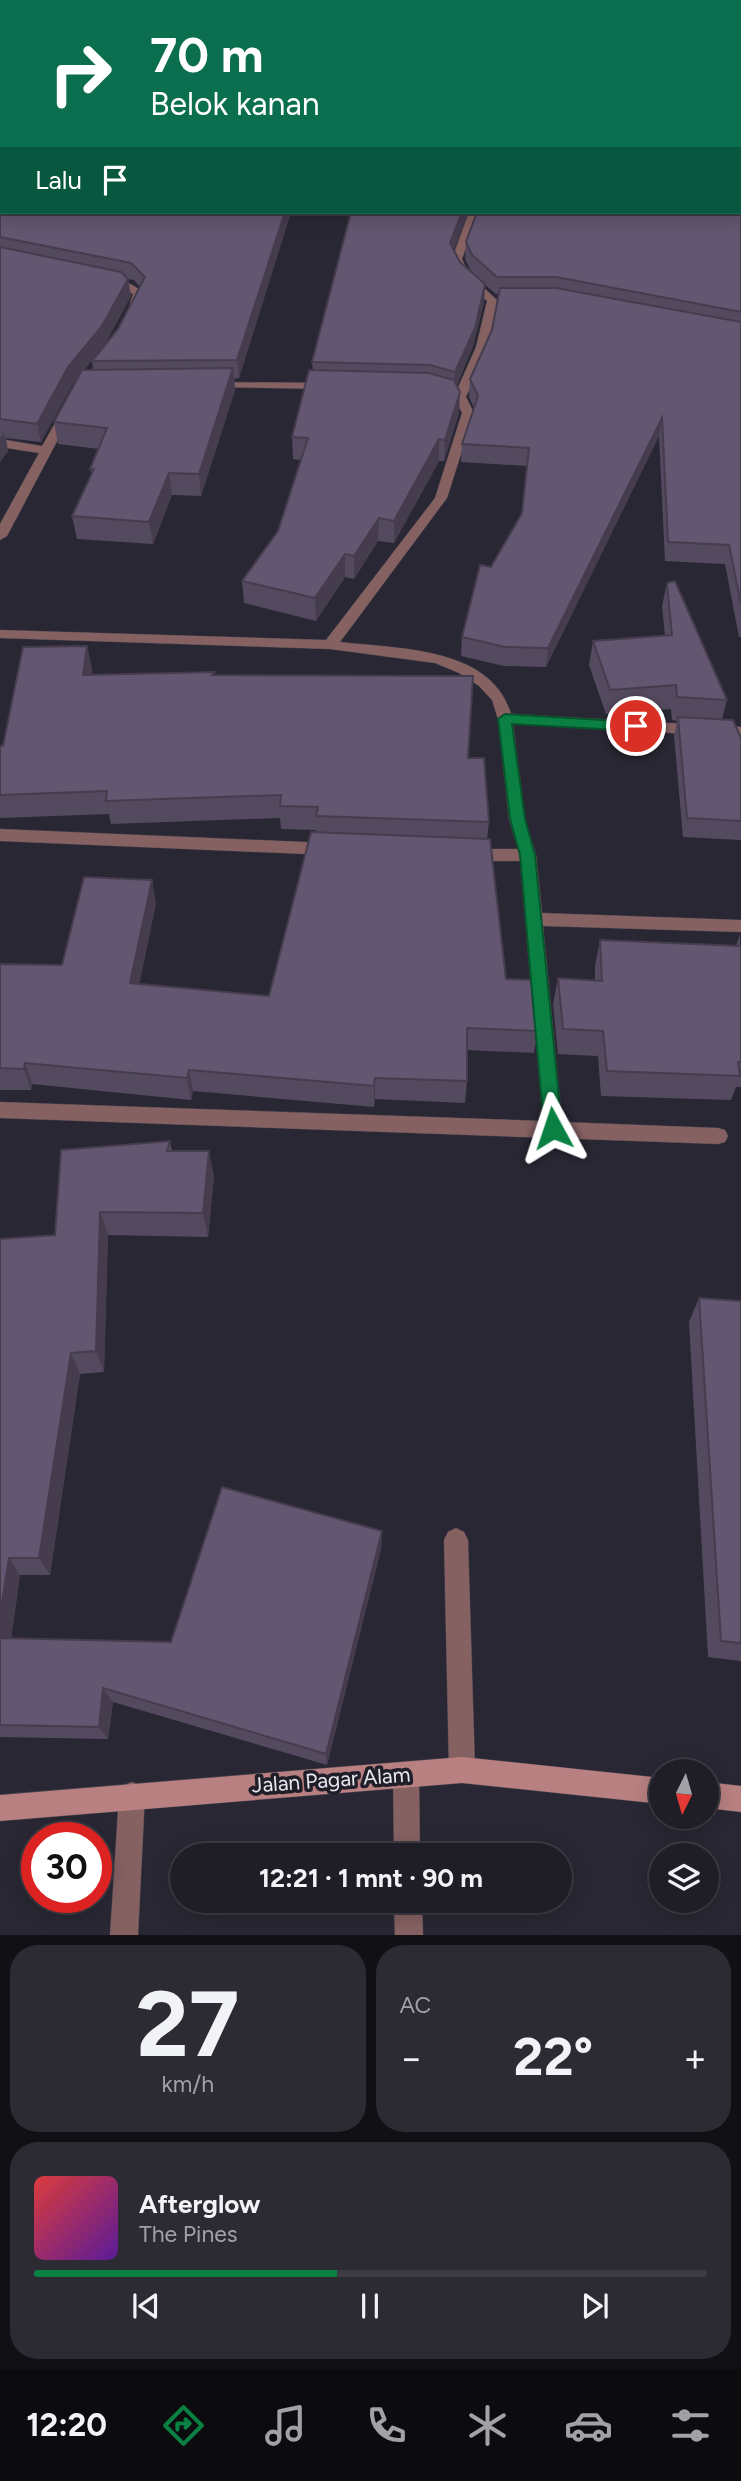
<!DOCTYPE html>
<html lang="id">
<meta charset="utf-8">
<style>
body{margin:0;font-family:Figtree,sans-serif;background:#2c2a32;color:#f1f3f6;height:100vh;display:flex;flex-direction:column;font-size:26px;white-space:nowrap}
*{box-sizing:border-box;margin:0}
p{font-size:23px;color:#a1a2a7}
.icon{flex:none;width:38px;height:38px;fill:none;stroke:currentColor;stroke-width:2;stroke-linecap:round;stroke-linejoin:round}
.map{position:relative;height:1935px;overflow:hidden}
.sheet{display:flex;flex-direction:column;gap:10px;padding:10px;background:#111015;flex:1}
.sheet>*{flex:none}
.hud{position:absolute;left:0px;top:0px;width:742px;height:214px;box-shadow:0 4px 18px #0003,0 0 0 2px #3c3b43;background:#0b6e4f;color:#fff;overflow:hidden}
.needle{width:46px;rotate:185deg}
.controls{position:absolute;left:649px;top:1759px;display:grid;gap:14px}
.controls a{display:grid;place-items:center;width:70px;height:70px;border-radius:50%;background:#1f1d26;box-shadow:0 4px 18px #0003,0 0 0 2px #3c3b43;font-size:35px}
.speed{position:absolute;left:21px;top:1822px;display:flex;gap:14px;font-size:35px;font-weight:700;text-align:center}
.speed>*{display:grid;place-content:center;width:91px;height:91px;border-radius:50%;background:#1f1d26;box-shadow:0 4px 18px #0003,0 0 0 2px #3c3b43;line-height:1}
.speed .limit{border:10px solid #d22;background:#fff;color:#111}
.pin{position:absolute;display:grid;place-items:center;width:60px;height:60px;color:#fff;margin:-30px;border:4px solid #fff;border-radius:50%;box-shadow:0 2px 7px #0007}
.me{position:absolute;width:77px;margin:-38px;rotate:355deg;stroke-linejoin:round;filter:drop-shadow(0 0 5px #0008)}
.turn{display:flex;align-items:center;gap:24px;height:147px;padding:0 35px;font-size:32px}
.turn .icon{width:91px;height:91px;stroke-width:2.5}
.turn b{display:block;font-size:49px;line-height:60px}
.then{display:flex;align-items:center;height:66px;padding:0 35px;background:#0003;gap:14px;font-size:26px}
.big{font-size:52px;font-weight:700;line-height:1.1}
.sheet .card{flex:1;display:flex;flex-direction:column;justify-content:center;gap:10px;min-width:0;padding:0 24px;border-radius:28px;background:#2c2a32}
.sheet .dial{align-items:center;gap:0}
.dial b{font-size:91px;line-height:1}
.song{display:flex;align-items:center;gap:21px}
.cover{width:84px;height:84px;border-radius:10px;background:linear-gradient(135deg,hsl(0 70% 55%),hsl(270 70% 35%))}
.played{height:7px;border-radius:4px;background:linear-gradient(90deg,#0b8043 45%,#3c3b43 45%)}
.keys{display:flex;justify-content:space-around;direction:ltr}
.heat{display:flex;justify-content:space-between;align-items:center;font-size:38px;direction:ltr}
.sheet .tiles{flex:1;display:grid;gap:10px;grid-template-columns:1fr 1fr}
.card:last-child{grid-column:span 2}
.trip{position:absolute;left:170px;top:1843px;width:402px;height:70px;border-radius:35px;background:#1f1d26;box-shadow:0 4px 18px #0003,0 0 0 2px #3c3b43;font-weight:700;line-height:70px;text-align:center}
.menu{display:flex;height:112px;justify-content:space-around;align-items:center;background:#0c0c0f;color:#a1a2a7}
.menu .icon{width:49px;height:49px}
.menu .active{color:#0b8043}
.menu b{font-size:32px;color:#f1f3f6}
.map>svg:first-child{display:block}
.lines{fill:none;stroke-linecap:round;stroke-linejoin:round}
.lane-casing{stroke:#44424d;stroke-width:1}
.street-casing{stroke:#44424d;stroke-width:1}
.secondary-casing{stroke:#44424d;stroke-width:1}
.lane{fill:#856162;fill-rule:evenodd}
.street{fill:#856162;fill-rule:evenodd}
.secondary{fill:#b98081;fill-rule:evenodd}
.wall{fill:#544a60;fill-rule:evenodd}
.shaded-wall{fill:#453c4e}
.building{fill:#625670;stroke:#453c4e;stroke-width:2}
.route{fill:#0b8043;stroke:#07532c;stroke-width:2}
.labels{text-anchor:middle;stroke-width:7;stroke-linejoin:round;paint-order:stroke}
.near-street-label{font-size:21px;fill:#e9e8f0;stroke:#1f1e29}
</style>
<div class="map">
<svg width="741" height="1935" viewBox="0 0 741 1935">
<rect width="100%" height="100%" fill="#292733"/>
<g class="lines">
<defs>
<path id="lane" d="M 456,1528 L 464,1532 L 468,1540 L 475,1770 L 471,1779 L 462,1783 L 453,1779 L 449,1770 L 444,1540 L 448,1532 Z
M 132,1782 L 141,1786 L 145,1795 L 138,1935 L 110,1935 L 119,1795 L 123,1786 Z"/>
<path id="street" d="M 323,0 L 339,2 L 325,2 Z
M 469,212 L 479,212 L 462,259 L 469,274 L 497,300 L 488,347 L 466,397 L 474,413 L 447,498 L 340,642 C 397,649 491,646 511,714 L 741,727 L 741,737 L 513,724 L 525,819 L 536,855 L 542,913 L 741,920 L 741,932 L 543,926 L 562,1122 L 718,1128 L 725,1130 L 728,1136 L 725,1142 L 718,1144 L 0,1118 L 0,1102 L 543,1121 L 520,861 L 468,861 L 460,855 L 468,849 L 518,849 L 509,819 L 498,719 L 492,700 L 479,686 L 459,673 L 435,663 L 330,649 L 0,638 L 0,630 L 326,640 L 435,498 L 462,413 L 455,399 L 432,391 L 438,388 L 456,392 L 476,347 L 487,301 L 461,277 L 452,259 Z
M 105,278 C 121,281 135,282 145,296 L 137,312 L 128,310 L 133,294 L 122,287 L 101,283 L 101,279 Z
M 211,382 L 330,383 L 336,386 L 330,389 L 207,387 L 207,383 Z
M 62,411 L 72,413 L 7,536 L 0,540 L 0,524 L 39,453 L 0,447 L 0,439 L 42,446 Z
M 0,829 L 328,843 L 336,849 L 328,855 L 0,841 Z
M 406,1762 L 415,1766 L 419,1775 L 420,1855 L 394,1855 L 393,1775 L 397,1766 Z
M 394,1900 L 422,1900 L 423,1935 L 395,1935 Z"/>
<path id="secondary" d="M 462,1757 L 662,1778 L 662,1804 L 462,1783 L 0,1821 L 0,1795 Z
M 707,1782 L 741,1786 L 741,1812 L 707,1808 Z"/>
</defs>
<use href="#lane" class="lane-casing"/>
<use href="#street" class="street-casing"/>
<use href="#secondary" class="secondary-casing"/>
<use href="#lane" class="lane"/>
<use href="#street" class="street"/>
<use href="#secondary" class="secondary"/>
</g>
<path class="wall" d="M 0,0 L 243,0 L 239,2 L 2,2 L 2,212 L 291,212 L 239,378 L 234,379 L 235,390 L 201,496 L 172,495 L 153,544 L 77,539 L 72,516 L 92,475 L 90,469 L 99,449 L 58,444 L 54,422 L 79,376 L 72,385 L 41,442 L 6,438 L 8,451 L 0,462 ZM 128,279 L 134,280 L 140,287 L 118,329 L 92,361 L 93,370 L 84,370 L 105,344 L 131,296 Z
M 345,0 L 741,0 L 741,637 L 739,637 L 725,564 L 665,561 L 659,436 L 546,667 L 504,666 L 461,656 L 462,637 L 491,567 L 522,513 L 527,466 L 461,462 L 462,444 L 474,408 L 469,397 L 470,379 L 492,330 L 499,294 L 496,294 L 485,285 L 484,302 L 473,346 L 457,385 L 459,413 L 444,461 L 439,461 L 394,543 L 378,541 L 354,579 L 345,577 L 316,621 L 244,603 L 242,581 L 278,531 L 301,460 L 293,459 L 292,437 L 313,370 L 312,362 L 468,212 L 454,249 L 460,262 L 471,271 L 465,259 L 466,242 L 740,212 L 740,2 L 352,2 Z
M 667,583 L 727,700 L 722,719 L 741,738 L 741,840 L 683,837 L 674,736 L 677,721 L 672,720 L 671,709 L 606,714 L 589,665 L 593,641 L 665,636 L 662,606 Z
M 87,646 L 92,669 L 91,675 L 215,675 L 468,758 L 489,822 L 487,839 L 506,979 L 538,1031 L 534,1053 L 467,1050 L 467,1081 L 465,1103 L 375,1099 L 374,1107 L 193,1091 L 191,1100 L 32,1084 L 31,1090 L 0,1090 L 0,964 L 62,965 L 156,903 L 139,984 L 269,996 L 316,833 L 316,830 L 281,829 L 280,818 L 111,824 L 109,814 L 0,818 L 0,746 L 3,746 Z
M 740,934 L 741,1087 L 736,1087 L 731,1100 L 601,1096 L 598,1056 L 558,1054 L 553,1004 L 558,978 L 595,980 L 595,966 L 600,940 L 736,946 Z
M 170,1141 L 172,1151 L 214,1176 L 208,1237 L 108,1235 L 104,1372 L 80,1374 L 50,1575 L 20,1575 L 11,1639 L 171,1642 L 382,1531 L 381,1549 L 327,1765 L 113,1702 L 108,1739 L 0,1737 L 0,1239 L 55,1235 Z
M 699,1298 L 741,1301 L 741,1661 L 708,1657 L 689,1322 Z"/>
<path class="shaded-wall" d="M 211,0 L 243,0 L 239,2 L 207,2 Z
M 285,212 L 291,212 L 239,378 L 237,360 Z
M 462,212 L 468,212 L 450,260 L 450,243 Z
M 128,279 L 131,296 L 105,344 L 72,385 L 41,442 L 37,424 L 68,367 Z
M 485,284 L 484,302 L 473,346 L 454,390 L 455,372 Z
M 233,368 L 235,390 L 201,496 L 199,474 Z
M 460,392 L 459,413 L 444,461 L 445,440 Z
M 662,418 L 659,436 L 546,667 L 548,648 Z
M 4,433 L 8,451 L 0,462 L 0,438 Z
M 439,439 L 439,461 L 394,543 L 394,521 Z
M 169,473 L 172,495 L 153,544 L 149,522 Z
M 379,518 L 378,541 L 354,579 L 354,556 Z
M 345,554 L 345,577 L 316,621 L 315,598 Z
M 87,646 L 92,669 L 88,698 L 83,675 Z
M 152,880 L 156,903 L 135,1006 L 130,983 Z
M 25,1063 L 32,1084 L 31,1090 L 24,1069 Z
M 189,1070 L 193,1091 L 191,1100 L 187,1078 Z
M 375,1078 L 375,1099 L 374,1107 L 374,1086 Z
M 209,1151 L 214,1176 L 208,1237 L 203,1213 Z
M 100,1212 L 108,1235 L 104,1372 L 96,1351 Z
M 71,1353 L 80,1374 L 50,1575 L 39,1558 Z
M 382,1531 L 381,1549 L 327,1765 L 326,1754 Z
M 9,1558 L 20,1575 L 9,1653 L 0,1642 L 0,1616 Z
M 103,1688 L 113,1702 L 108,1739 L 99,1727 Z"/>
<path class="building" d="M 0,0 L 211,0 L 207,2 L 2,2 L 2,98 L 0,96 L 0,38 L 1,39 L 0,29 Z
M 406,0 L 578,0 L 575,2 L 414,2 Z
M 582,0 L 741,0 L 741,312 L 556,277 L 497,277 L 472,255 L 466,242 L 477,212 L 740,212 L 740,2 L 582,2 Z
M 0,103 L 2,105 L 2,212 L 285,212 L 237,360 L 92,361 L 118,329 L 145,277 L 131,263 L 0,237 Z
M 351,212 L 462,212 L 450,243 L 460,262 L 485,284 L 475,328 L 455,372 L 430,365 L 312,362 Z
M 0,247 L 121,272 L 128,279 L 102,326 L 68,367 L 37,424 L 0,419 Z
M 500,288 L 556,288 L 741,322 L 741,604 L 729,545 L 668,542 L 662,418 L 548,648 L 505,647 L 462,637 L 480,565 L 491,567 L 522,513 L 529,448 L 462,444 L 478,396 L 470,379 L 492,330 Z
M 233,368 L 199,474 L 169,473 L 149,522 L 72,516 L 94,469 L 90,469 L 107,428 L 54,422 L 82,370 Z
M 309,370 L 429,373 L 454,380 L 460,392 L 445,440 L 439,439 L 394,521 L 379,518 L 354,556 L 345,554 L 315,598 L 242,581 L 278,531 L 308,438 L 292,437 Z
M 675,581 L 727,700 L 677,697 L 676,685 L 610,690 L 593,641 L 672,635 L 667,583 Z
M 87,646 L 83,675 L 215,672 L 212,675 L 473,676 L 468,758 L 484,758 L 489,822 L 316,816 L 318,807 L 280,806 L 281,795 L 106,801 L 107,791 L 0,795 L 0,746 L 3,746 L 23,647 Z
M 678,717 L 733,720 L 741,738 L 741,821 L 687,818 Z
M 311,832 L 490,839 L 506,979 L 533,980 L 538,1031 L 467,1028 L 467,1081 L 375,1078 L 374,1086 L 189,1070 L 187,1078 L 25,1063 L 24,1069 L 0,1068 L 0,964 L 62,965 L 84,877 L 152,880 L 130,983 L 269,996 Z
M 600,940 L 741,946 L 741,1062 L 738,1062 L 740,1076 L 607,1071 L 603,1031 L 563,1029 L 558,978 L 602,981 Z
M 170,1141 L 167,1151 L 209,1151 L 203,1213 L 100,1212 L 96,1351 L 71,1353 L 39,1558 L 9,1558 L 0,1616 L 0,1239 L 55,1235 L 61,1150 Z
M 699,1298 L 741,1301 L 741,1643 L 721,1641 Z
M 222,1487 L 382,1531 L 326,1754 L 103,1688 L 99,1727 L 0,1725 L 0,1638 L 171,1642 Z"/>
<path class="route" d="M 505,714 L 636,722 L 643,726 L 636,731 L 512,724 L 525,819 L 535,855 L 562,1128 L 553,1136 L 544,1128 L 520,855 L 510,819 L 498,719 Z"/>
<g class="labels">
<g class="near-street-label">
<text transform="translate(331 1780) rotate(-4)" y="7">Jalan Pagar Alam</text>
</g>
</g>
</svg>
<div class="controls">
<a><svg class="needle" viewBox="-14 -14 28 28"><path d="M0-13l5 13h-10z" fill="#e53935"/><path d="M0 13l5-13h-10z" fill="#a1a2a7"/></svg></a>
<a><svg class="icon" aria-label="layers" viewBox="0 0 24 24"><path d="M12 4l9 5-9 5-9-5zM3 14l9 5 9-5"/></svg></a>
</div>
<div class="speed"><div class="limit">30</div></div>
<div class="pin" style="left:636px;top:726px;background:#d93025"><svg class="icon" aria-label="arrive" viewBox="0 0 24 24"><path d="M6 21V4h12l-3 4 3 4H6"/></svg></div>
<svg class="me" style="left:553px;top:1128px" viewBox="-20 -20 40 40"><path d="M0-17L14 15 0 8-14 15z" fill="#0b8043" stroke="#fff" stroke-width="4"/></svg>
<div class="trip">12:21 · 1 mnt · 90 m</div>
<div class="hud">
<div class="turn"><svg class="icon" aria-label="right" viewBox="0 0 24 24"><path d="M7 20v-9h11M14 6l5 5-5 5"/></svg><div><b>70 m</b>Belok kanan</div></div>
<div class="then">Lalu<svg class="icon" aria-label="arrive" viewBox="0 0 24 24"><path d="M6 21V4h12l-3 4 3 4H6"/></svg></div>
</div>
</div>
<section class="sheet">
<div class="tiles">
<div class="card dial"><b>27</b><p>km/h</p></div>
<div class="card"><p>AC</p>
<div class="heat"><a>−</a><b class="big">22°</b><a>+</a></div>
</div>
<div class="card">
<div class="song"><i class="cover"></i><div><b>Afterglow</b><p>The Pines</p></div></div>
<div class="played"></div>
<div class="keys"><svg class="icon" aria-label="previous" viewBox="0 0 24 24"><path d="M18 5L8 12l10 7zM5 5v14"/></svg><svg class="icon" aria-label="pause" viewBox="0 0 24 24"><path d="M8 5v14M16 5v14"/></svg><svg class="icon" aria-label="next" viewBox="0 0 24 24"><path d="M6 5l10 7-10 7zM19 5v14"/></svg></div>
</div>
</div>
</section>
<nav class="menu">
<b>12:20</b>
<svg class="icon active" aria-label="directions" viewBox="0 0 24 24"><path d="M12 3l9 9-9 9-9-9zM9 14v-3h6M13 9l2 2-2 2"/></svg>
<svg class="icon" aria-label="music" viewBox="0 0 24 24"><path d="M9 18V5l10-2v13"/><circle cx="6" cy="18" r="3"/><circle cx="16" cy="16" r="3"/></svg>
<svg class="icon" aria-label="phone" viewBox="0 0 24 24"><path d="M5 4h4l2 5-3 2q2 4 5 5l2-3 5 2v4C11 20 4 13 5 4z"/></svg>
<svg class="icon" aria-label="climate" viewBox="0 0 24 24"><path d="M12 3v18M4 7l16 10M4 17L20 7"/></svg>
<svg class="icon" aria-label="car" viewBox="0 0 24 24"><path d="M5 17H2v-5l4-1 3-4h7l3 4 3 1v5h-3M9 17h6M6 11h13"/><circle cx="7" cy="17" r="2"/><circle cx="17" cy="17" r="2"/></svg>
<svg class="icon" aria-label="filters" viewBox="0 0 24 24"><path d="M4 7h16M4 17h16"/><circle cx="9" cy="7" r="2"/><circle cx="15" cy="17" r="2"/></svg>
</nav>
